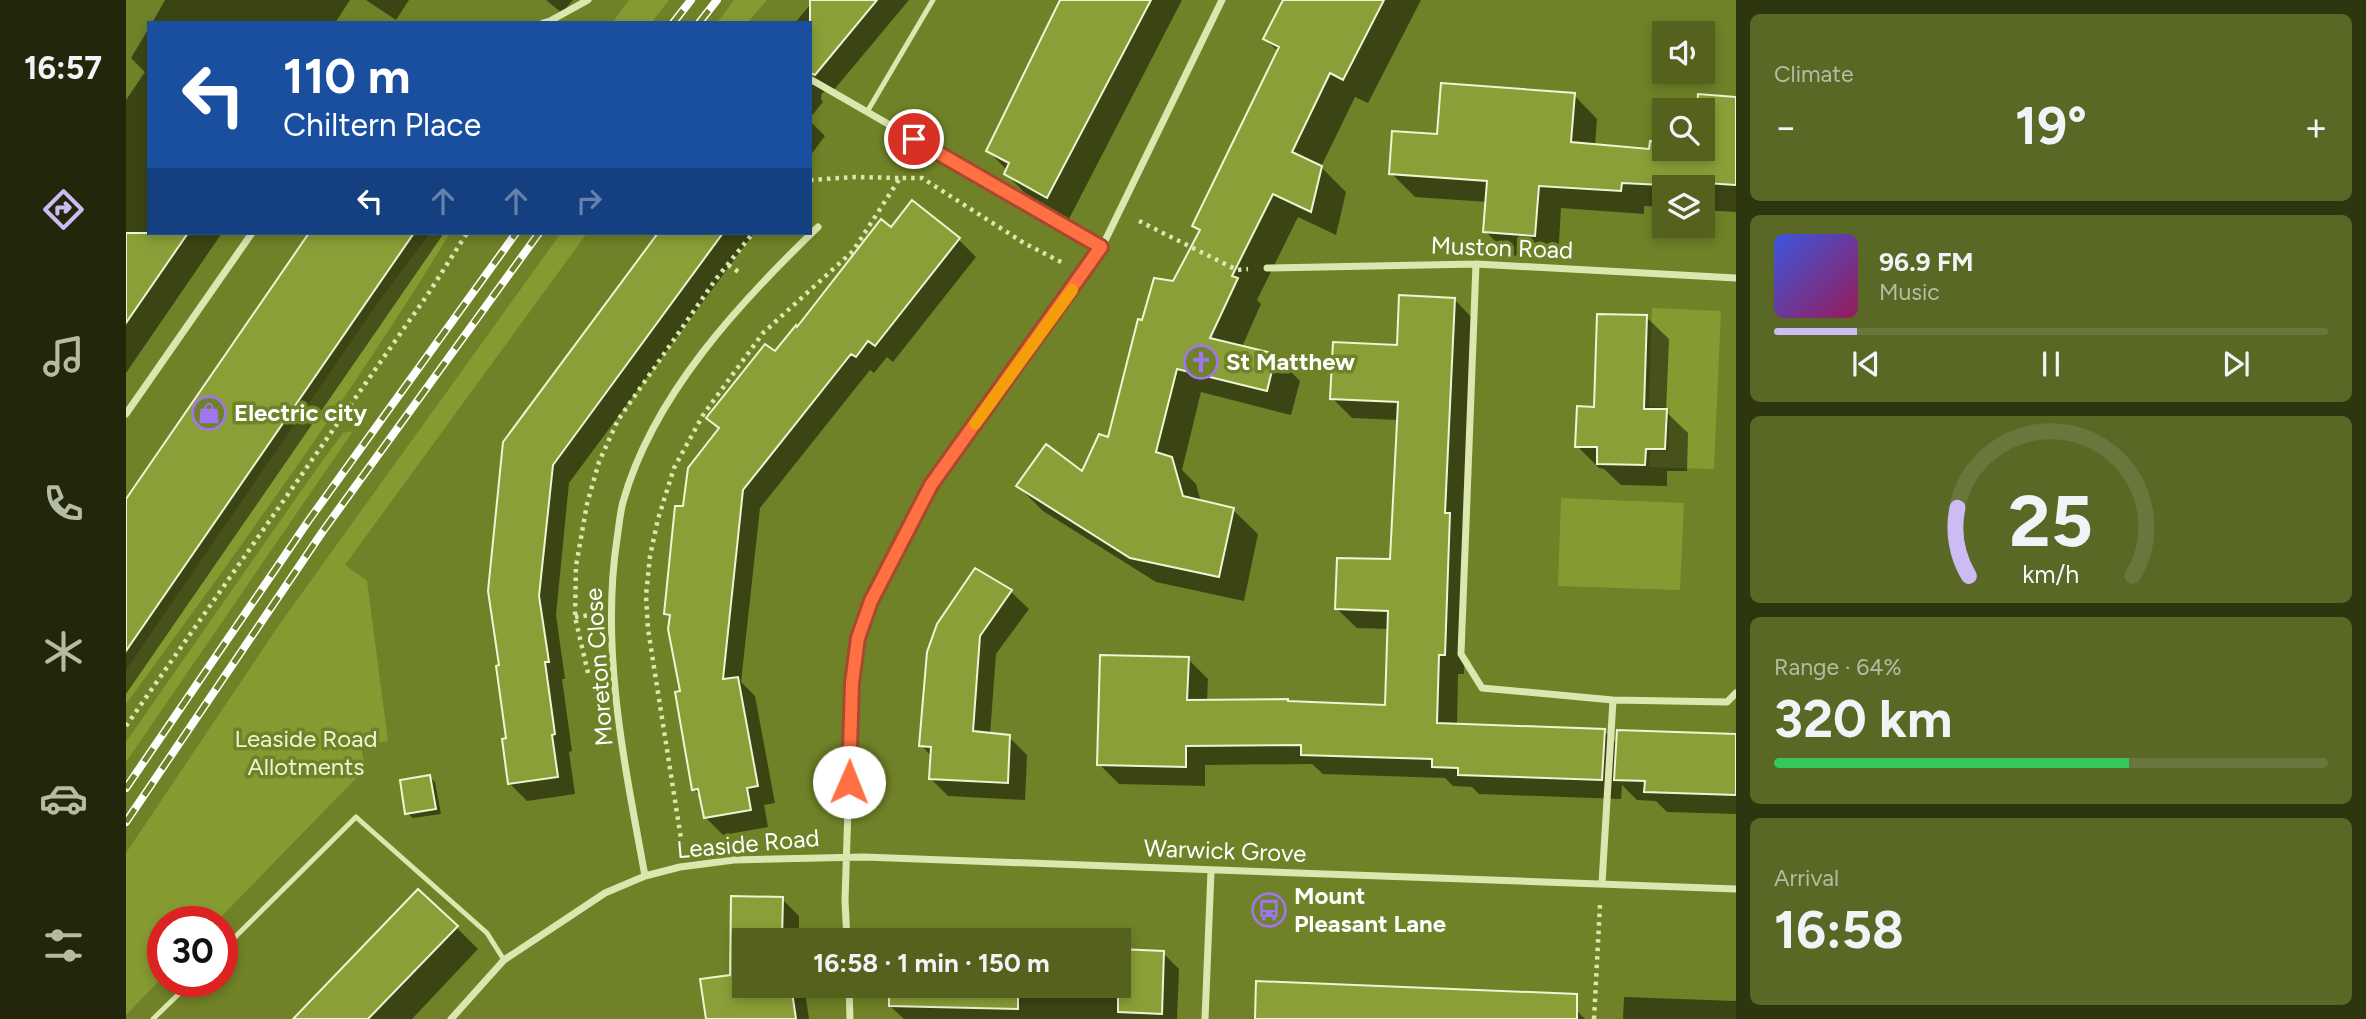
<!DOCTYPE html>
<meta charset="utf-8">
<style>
body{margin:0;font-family:Figtree,sans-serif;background:#5a6826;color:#f1f3f6;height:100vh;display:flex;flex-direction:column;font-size:26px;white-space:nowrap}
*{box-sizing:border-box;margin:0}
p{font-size:23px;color:#b5bca4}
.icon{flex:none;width:38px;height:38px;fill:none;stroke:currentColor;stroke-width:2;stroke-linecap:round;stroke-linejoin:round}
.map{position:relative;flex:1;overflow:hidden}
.sheet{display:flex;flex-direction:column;gap:14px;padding:14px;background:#2e3610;width:630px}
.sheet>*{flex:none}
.banner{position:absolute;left:21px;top:21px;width:665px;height:214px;border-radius:0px;box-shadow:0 4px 10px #0003;background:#1a4fa0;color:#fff;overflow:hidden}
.buttons{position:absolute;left:1526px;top:21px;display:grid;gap:14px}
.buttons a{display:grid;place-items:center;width:63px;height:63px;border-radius:0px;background:#54621d;box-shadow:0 4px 10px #0003;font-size:35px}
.speed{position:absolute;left:21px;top:906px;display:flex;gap:14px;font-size:35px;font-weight:700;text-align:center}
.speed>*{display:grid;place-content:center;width:91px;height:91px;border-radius:50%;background:#54621d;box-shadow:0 4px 10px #0003;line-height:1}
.speed .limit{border:10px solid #d22;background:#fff;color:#111}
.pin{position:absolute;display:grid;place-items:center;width:60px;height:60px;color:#fff;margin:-30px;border:4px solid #fff;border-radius:50%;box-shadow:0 2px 7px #0007}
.me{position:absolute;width:77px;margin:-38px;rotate:1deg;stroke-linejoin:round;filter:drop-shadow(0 0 5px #0008)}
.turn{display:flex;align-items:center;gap:24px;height:147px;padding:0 21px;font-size:32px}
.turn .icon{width:91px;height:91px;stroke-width:2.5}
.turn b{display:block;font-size:49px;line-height:60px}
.lanes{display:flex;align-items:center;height:66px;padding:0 21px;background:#0003;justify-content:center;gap:35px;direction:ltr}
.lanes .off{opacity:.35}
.big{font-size:52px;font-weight:700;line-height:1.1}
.sheet .card{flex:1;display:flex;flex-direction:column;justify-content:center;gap:10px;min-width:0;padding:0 24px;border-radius:10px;background:#5a6826}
.sheet .dial{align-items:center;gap:0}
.dial svg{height:182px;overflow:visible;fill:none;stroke:#6a763b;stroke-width:7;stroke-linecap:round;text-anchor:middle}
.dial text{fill:#f1f3f6;stroke:none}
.song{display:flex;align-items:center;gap:21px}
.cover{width:84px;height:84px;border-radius:10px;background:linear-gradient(135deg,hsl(230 70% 55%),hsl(330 70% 35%))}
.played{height:7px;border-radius:4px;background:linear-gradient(90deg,#cdbbf3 15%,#6a763b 15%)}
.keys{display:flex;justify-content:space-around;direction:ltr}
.heat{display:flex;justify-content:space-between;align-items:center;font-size:38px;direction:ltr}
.charge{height:10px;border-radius:5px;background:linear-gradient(90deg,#34c759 64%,#6a763b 0)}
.trip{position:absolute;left:606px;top:928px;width:399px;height:70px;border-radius:0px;background:#54621d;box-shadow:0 4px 10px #0003;font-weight:700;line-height:70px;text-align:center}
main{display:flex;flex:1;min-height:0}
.tabs{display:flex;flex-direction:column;width:126px;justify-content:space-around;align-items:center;background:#22270c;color:#b5bca4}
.tabs .icon{width:49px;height:49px}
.tabs .selected{color:#cdbbf3}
.tabs b{font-size:32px;color:#f1f3f6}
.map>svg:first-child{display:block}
.green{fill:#869a32}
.shadow{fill:#0007}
.building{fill:#8b9f38;stroke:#eff5d3;stroke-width:2}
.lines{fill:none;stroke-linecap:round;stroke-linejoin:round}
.path{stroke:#dce7b0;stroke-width:4.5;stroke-dasharray:3.5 5;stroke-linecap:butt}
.service{stroke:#dce7b0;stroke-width:5}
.minor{stroke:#dce7b0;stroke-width:7}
.rail-casing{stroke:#fff;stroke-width:8}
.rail{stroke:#708227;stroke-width:5;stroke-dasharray:16;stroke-linecap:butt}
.route-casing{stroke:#a6492c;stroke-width:18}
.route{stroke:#ff7043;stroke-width:12}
.slow{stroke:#f59e0b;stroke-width:12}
.labels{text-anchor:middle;stroke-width:7;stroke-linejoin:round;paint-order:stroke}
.street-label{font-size:24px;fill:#fff;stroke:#708227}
.poi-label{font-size:24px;font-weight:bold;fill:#fff;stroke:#708227;text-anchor:start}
.park-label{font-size:24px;fill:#eff5d3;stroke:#708227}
</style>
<main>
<nav class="tabs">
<b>16:57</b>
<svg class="icon selected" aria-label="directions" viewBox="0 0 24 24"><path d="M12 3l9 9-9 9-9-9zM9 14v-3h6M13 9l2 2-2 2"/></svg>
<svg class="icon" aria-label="music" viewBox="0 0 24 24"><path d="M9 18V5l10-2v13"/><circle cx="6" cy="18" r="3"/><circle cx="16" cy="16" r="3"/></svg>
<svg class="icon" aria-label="phone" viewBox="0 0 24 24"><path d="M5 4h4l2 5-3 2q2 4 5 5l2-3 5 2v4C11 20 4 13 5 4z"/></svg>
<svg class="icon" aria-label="climate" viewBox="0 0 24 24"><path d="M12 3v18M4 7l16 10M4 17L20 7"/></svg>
<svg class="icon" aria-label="car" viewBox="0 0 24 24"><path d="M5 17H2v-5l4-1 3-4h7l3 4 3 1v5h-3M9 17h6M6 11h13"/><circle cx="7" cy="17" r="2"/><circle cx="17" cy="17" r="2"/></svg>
<svg class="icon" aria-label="filters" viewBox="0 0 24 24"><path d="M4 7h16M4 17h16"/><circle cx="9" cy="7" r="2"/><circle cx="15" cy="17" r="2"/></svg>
</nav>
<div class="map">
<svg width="1610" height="1019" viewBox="0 0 1610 1019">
<rect width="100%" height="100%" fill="#708227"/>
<path class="green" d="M 503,0 L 543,0 L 525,23 L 486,23 Z
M 608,0 L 641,0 L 621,23 L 591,23 Z
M 304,233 L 324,233 C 225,396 112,550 0,704 L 0,670 L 251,304 Z
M 435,233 L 461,233 L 219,565 L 241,581 L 262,741 L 235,745 L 239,769 L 90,922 L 37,922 L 37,977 L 0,1015 L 0,853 L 153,625 Z
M 1526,308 L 1595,311 L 1588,469 L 1523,467 L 1524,451 L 1542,451 L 1544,408 L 1523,406 Z
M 227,431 L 0,762 L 0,742 L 189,471 L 217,433 Z
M 1435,498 L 1558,503 L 1554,590 L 1432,586 Z"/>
<path class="shadow" d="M 39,0 L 224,0 L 209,23 L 26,23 Z
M 240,0 L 283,0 L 270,20 Z
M 420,0 L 447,0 L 436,13 Z
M 688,0 L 783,0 L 707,91 L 702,90 L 696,93 L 695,99 L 697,102 L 684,118 L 684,23 L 669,23 Z
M 936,0 L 1056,0 L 943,219 L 902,196 L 880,174 L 881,170 L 862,151 Z
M 1159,0 L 1295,0 L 1242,103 L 1229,97 L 1195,167 L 1220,192 L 1210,235 L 1172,217 L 1131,300 L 1135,304 L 1116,347 L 1149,356 L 1174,381 L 1165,415 L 1075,392 L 1056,470 L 1070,484 L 1075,502 L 1107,510 L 1132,534 L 1118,601 L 1030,582 L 917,511 L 892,486 L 957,474 L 984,439 L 1017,322 L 1048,282 L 1074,232 L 1069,226 L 1153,52 L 1139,39 Z
M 23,28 L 23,233 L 96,233 L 0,373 L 0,100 L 19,72 L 5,58 Z
M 1448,95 L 1471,119 L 1469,146 L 1525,150 L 1526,143 L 1538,144 L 1538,149 L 1577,149 L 1577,110 L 1573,110 L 1574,96 L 1610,98 L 1610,212 L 1577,210 L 1577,187 L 1538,187 L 1538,207 L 1518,206 L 1518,214 L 1435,208 L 1432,259 L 1383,255 L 1359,231 L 1362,202 L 1289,197 L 1265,173 L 1313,136 Z
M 684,121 L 699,136 L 684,156 Z
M 766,229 L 832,239 L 850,257 L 767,362 L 761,357 L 748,373 L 744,370 L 634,508 L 615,682 L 629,696 L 649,803 L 638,805 L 642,827 L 597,835 L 579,817 L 575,796 L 567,789 L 545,619 L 539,613 L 559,508 L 594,430 L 583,418 L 649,354 Z
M 186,233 L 318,233 L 0,694 L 0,502 Z
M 535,233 L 628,233 L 443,483 L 430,615 L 439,679 L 436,679 L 446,751 L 443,752 L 449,794 L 401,801 L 383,783 L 374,666 L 378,443 Z
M 1329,300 L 1348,320 L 1338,674 L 1332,674 L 1331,725 L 1478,731 L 1492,745 L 1610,735 L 1610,814 L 1541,812 L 1530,801 L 1511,800 L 1496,785 L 1495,799 L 1353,794 L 1346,787 L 1327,786 L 1319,778 L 1197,774 L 1186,764 L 1079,765 L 1079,786 L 993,784 L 973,764 L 1062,659 L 1082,679 L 1081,702 L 1161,700 L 1164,703 L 1261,706 L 1263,629 L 1231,628 L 1211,609 L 1266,561 L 1273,420 L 1226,418 L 1206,398 L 1272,347 Z
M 1520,317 L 1543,339 L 1540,412 L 1562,433 L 1561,471 L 1541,471 L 1541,486 L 1495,485 L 1478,469 L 1473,468 L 1451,446 Z
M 850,571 L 885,592 L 903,609 L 870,654 L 864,735 L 883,737 L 901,755 L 899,800 L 822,796 L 805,779 L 806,757 L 795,745 Z
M 303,777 L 309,782 L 315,814 L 287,818 L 281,813 Z
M 607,898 L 656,899 L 673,916 L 673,940 L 618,940 L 618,985 L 678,985 L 683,1019 L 582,1019 L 606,976 Z
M 330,927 L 352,949 L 286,1019 L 170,1019 Z
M 1037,953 L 1053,969 L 1051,1019 L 778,1019 L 764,1006 L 765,985 L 992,985 Z
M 1435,995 L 1459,1019 L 1133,1019 Z
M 1498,997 L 1610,1001 L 1610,1019 L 1497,1019 Z"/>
<path class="building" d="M 684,0 L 751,0 L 689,75 L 684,73 Z
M 934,0 L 1025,0 L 921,198 L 878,174 L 883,163 L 860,151 Z
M 1157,0 L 1258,0 L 1217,80 L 1204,73 L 1166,152 L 1196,166 L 1185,212 L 1147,194 L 1106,276 L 1112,278 L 1084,338 L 1150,354 L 1141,391 L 1051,369 L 1030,452 L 1046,457 L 1057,496 L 1108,508 L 1093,577 L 1004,558 L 890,486 L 920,444 L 956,471 L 973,434 L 982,437 L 1012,319 L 1016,320 L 1028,278 L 1047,281 L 1074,230 L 1066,226 L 1153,47 L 1137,39 Z
M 1315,83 L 1449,93 L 1445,142 L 1523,149 L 1524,141 L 1538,142 L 1538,149 L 1577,149 L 1577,110 L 1571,110 L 1572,94 L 1610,97 L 1610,185 L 1579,183 L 1578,189 L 1577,187 L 1496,183 L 1495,191 L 1413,186 L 1409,236 L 1357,232 L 1361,181 L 1263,174 L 1266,131 L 1311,134 Z
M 786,200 L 834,238 L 749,346 L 742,341 L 730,357 L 725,354 L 617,490 L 597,679 L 612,677 L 632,786 L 621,788 L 625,810 L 578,818 L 572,789 L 566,790 L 549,692 L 554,691 L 542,629 L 544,615 L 538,614 L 549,506 L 557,506 L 562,468 L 593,428 L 580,418 L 639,344 L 649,351 L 670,325 L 671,327 L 755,219 L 765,227 Z
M 0,233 L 62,233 L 0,323 Z
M 183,233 L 288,233 L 0,651 L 0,499 Z
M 532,233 L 597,233 L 427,465 L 413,596 L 423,662 L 419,662 L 429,734 L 426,735 L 432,777 L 382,784 L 376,739 L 380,738 L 370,666 L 373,665 L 362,591 L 377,442 Z
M 1273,295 L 1329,298 L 1319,513 L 1324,513 L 1319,655 L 1313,655 L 1311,723 L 1479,729 L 1476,780 L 1332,775 L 1332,768 L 1306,767 L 1306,759 L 1175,755 L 1175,745 L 1060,746 L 1060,767 L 971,765 L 974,655 L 1063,657 L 1061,700 L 1162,699 L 1162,701 L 1259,705 L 1262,611 L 1209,609 L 1211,558 L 1264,559 L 1272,402 L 1204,399 L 1207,342 L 1271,345 Z
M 1471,314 L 1521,315 L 1518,409 L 1541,409 L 1539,449 L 1520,449 L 1519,465 L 1471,464 L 1471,447 L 1449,447 L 1451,406 L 1468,407 Z
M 849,568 L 886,590 L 854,636 L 847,731 L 884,735 L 882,783 L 803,779 L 805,747 L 793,746 L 801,652 L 811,624 Z
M 1491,730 L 1610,734 L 1610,795 L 1518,792 L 1519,781 L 1488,780 Z
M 304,775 L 310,809 L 279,814 L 274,780 Z
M 292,889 L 332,926 L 242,1019 L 167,1019 Z
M 605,896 L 657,897 L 656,940 L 618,940 L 618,985 L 665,985 L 670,1019 L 580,1019 L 574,979 L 604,975 Z
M 992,949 L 1038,951 L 1036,1014 L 992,1012 Z
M 1130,981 L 1451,994 L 1451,1019 L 1129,1019 Z
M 763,985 L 892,985 L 892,1009 L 763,1006 Z"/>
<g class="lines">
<path class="path" d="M 684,180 L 729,177 L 773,178
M 1013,221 L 1111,270 L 1122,269
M 602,265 L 616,274
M 449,617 L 465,615
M 462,673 L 449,617 L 450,566 L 461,504 L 473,462 L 492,420 L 590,279 L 627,233
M 0,726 L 302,294 L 341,233
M 556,845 L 522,629 L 520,596 L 524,556 L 532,519 L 548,468 L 577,415 L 637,333 L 727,251 L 774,178 L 796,178 L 898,243 L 937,263
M 1468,1019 L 1474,905"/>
<path class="service" d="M 741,112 L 807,0
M 96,950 L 230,817 L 361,933 L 378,960
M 27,1019 L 65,982"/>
<path class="minor" d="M 417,23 L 424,21 L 462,0
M 684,79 L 976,247
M 1350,264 L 1335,654 L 1356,688 L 1487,700 L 1601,702 L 1610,693
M 1141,268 L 1350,264 L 1610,278
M 0,414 L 126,233
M 519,876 C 499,766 474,651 491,539 C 493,526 494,513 497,502 C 527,395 614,302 692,227
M 1476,883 L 1487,700
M 721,940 L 719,901 L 726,683 L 732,637 L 745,602 L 805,485 L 976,247 L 1096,0
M 723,985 L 724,1019
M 325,1019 L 378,960 L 479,893 L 519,876 L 554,867 L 608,860 L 738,857 L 1610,889
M 1079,1019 L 1085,871"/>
<defs>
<path id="rail" d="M 547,23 L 565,0
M 573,23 L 591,0
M 0,788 L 183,520 L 390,233
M 0,822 L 197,531 L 413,233"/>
</defs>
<use href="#rail" class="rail-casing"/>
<use href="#rail" class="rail"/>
</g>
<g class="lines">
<defs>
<path id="route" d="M 723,782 L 726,683 L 732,638 L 745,601 L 805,485 L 975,247 L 788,139"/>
</defs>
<use href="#route" class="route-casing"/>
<use href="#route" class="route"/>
<path class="slow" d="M 849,424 L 946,290"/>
</g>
<defs>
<symbol id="church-ring" viewBox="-11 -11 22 22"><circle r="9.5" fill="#708227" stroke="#a076ef" stroke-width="1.5"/><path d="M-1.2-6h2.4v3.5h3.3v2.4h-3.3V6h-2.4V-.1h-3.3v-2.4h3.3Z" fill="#a076ef"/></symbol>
<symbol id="shop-ring" viewBox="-11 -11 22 22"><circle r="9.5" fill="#708227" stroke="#a076ef" stroke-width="1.5"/><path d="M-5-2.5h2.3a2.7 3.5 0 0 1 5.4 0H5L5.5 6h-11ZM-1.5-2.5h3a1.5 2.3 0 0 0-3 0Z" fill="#a076ef"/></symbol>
<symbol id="bus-ring" viewBox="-11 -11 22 22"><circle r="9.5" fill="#708227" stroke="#a076ef" stroke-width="1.5"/><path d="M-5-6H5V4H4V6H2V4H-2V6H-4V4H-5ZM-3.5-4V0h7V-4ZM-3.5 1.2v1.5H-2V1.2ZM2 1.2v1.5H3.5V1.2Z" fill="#a076ef"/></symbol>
</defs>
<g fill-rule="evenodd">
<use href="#church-ring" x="1056" y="343" width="38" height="38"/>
<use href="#shop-ring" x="64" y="394" width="38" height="38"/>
<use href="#bus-ring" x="1124" y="891" width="38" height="38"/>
</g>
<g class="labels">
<g class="street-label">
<text transform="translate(1376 248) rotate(2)" y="8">Muston Road</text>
<text transform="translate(473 667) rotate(-94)" y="8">Moreton Close</text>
<text transform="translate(622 844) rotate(-5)" y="8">Leaside Road</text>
<text transform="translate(1099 851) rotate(2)" y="8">Warwick Grove</text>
</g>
<g class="poi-label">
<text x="1100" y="370">St Matthew</text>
<text x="108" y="421">Electric city</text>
<text x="1168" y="904">Mount<tspan x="1168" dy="28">Pleasant Lane</tspan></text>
</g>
<g class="park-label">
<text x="180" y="747">Leaside Road<tspan x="180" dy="28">Allotments</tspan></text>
</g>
</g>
</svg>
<div class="buttons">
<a><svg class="icon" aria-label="sound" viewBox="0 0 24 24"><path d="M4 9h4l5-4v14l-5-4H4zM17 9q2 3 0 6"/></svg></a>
<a><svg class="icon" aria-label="search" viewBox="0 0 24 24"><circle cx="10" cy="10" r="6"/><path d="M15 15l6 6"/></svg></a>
<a><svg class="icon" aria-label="layers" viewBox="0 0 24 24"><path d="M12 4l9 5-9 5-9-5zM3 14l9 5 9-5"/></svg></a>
</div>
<div class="speed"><div class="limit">30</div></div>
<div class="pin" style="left:788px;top:139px;background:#d93025"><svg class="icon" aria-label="arrive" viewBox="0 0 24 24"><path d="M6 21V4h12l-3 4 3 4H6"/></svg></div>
<svg class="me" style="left:723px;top:782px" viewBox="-20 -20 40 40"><circle r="19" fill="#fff"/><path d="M0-13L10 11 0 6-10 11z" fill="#ff7043"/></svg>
<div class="trip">16:58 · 1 min · 150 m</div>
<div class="banner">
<div class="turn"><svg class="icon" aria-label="left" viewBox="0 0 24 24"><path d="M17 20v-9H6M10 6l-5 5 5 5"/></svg><div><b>110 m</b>Chiltern Place</div></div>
<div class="lanes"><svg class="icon" aria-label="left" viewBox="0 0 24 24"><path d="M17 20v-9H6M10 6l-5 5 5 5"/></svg><svg class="icon off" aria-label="ahead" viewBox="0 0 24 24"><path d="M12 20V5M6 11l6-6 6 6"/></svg><svg class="icon off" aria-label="ahead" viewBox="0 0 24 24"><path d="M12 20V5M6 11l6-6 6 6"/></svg><svg class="icon off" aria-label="right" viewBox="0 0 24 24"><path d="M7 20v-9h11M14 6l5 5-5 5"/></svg></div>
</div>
</div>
<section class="sheet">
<div class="card"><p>Climate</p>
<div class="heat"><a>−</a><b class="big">19°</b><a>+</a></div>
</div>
<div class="card">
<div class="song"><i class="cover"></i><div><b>96.9 FM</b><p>Music</p></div></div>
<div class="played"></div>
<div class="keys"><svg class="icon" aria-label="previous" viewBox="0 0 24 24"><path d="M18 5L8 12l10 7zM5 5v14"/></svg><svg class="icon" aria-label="pause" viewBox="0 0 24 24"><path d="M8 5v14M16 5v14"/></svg><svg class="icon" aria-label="next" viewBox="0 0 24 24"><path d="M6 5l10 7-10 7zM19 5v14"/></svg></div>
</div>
<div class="card dial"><svg viewBox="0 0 100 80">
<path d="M14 69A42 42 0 1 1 86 69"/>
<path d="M14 69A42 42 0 0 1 9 39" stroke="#cdbbf3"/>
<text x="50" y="56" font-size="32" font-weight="700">25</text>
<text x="50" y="72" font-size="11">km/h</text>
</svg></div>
<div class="card"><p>Range · 64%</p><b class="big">320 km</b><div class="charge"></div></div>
<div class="card"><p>Arrival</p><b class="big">16:58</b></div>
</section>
</main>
